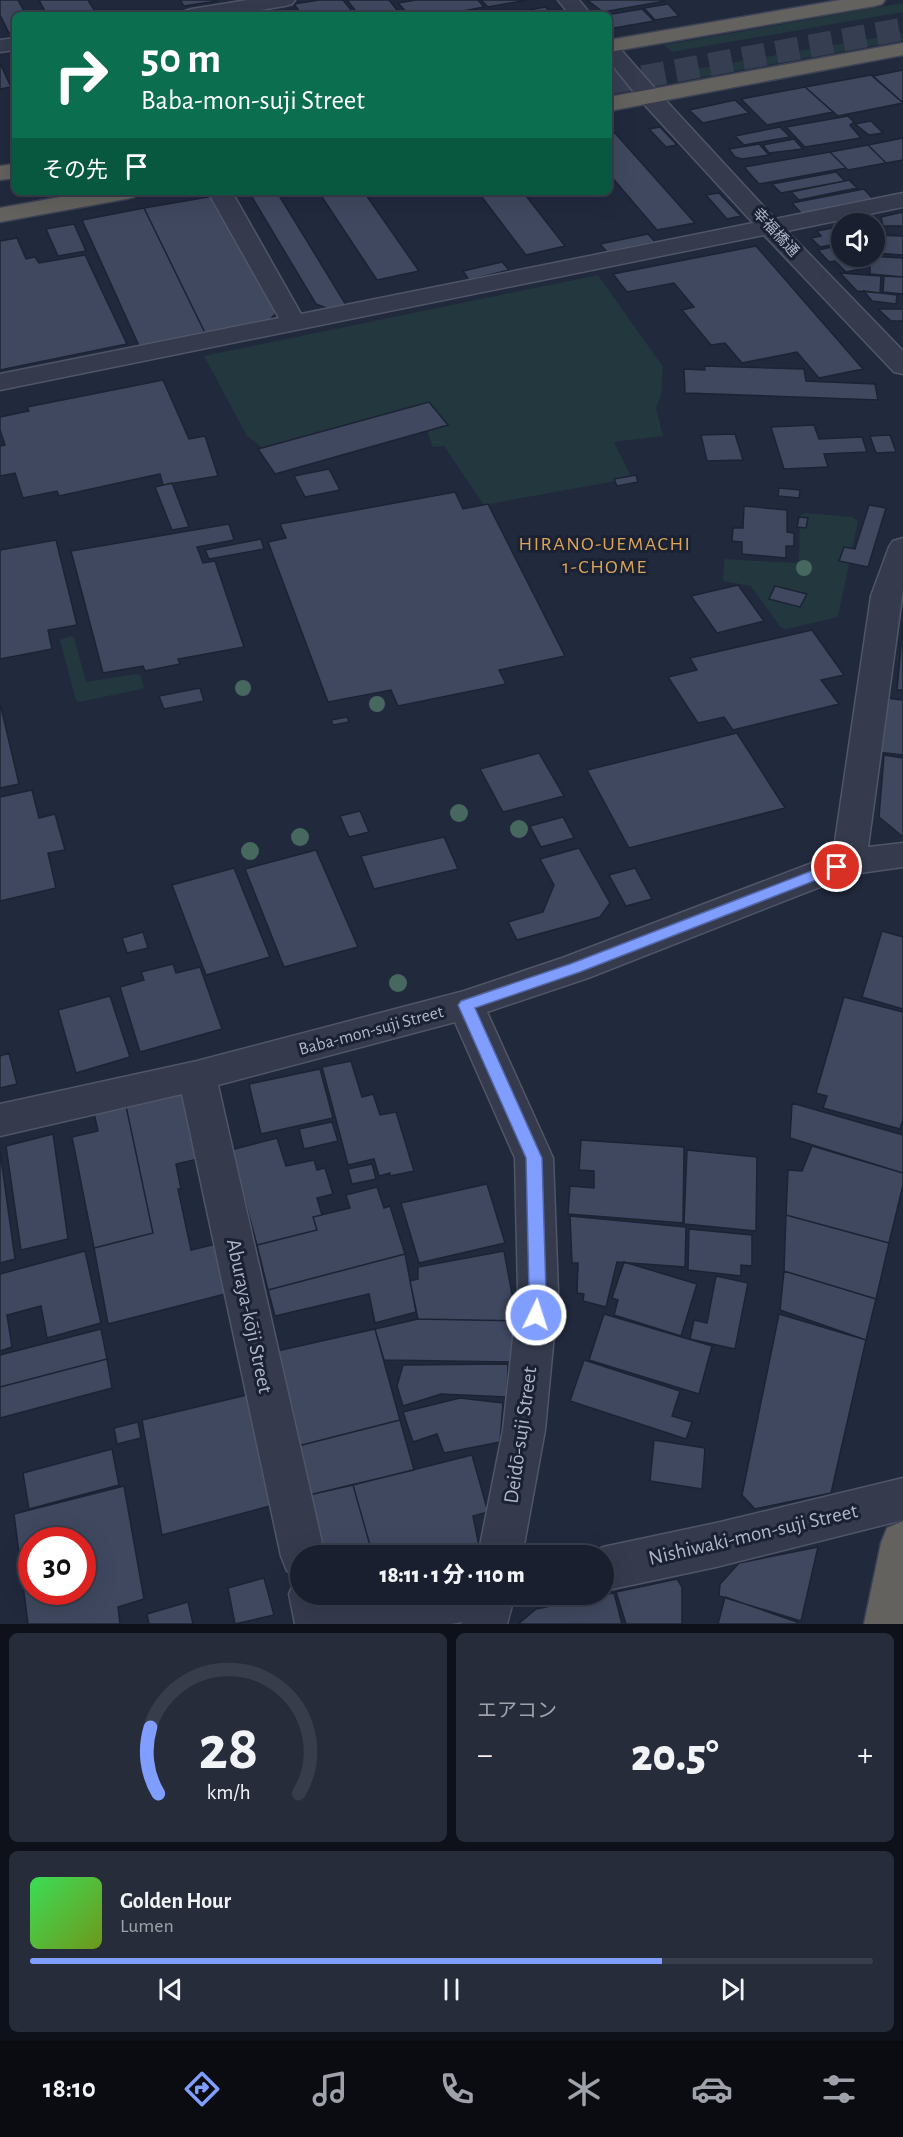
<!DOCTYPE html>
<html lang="ja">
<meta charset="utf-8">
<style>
body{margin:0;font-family:"Alegreya Sans","Noto Sans JP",sans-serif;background:#262c3a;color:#f1f3f6;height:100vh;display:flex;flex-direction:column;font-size:22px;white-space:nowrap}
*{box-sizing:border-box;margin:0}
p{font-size:20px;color:#9fa2aa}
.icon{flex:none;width:33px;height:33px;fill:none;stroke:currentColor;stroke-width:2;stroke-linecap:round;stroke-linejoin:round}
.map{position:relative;height:1624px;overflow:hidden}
.side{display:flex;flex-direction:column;gap:9px;padding:9px;background:#0e1119;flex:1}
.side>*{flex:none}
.hud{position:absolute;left:12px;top:12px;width:600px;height:183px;border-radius:9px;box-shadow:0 6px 24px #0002,0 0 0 2px #373d4a;background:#0b6e4f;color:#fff;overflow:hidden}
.tools{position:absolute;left:831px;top:213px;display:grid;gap:12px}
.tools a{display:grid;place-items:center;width:54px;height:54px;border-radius:50%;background:#191f2e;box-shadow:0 6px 24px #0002,0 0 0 2px #373d4a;font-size:30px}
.speed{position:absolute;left:18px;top:1527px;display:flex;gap:12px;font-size:30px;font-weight:700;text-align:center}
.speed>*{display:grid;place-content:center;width:78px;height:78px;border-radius:50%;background:#191f2e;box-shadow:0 6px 24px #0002,0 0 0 2px #373d4a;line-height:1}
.speed .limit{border:9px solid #d22;background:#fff;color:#111}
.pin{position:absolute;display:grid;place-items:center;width:51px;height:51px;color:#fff;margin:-26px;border:3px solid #fff;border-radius:50%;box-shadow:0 2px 6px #0007}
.me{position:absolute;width:66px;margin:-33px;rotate:4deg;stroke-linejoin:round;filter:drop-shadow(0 0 4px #0008)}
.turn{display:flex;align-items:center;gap:21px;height:126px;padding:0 30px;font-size:27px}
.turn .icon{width:78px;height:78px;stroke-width:2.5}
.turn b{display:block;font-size:42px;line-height:51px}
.then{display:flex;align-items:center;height:57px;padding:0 30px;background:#0003;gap:12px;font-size:22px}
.big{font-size:45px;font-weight:800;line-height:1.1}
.side .card{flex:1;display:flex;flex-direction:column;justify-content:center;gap:9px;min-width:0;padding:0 21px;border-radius:9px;background:#262c3a}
.side .dial{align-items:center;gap:0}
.dial svg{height:156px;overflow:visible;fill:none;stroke:#373d4a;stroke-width:7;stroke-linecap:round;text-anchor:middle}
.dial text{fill:#f1f3f6;stroke:none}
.song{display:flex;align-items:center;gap:18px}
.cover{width:72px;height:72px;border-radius:9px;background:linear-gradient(135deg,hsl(130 70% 55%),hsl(80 70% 35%))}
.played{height:6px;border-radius:3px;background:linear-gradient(90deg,#7f9eff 75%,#373d4a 75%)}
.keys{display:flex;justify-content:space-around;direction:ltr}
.heat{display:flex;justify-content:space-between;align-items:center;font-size:33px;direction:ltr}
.side .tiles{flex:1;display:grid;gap:9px;grid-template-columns:1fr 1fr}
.card:last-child{grid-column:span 2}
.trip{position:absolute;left:290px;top:1545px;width:324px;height:60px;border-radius:30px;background:#191f2e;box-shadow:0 6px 24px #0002,0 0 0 2px #373d4a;font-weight:800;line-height:60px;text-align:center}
.tabs{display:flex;height:96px;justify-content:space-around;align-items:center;background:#0a0c12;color:#9fa2aa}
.tabs .icon{width:42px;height:42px}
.tabs .selected{color:#7f9eff}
.tabs b{font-size:27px;color:#f1f3f6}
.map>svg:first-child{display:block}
.green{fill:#23373e}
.building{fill:#3f485f;stroke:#1c2334;stroke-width:1.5;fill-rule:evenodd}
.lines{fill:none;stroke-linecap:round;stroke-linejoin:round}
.trunk-tunnel{stroke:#363e52;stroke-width:23;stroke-dasharray:23 11;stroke-linecap:butt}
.minor-casing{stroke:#505668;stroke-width:3}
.trunk-casing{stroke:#3d4355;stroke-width:3}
.minor{fill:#353b4d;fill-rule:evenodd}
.trunk{fill:#64625f;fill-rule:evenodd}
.tree{fill:#46685e}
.route{fill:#7f9eff;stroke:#5367a6;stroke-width:1.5}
.labels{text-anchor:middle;stroke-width:6;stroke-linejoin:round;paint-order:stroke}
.far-street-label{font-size:15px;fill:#b0b6c9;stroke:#1a2132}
.street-label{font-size:18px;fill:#b0b6c9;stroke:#1a2132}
.neighbourhood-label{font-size:20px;letter-spacing:1.5px;fill:#dca458;stroke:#1a2132}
.near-street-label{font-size:21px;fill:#b0b6c9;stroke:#1a2132}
</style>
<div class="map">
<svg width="903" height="1624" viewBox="0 0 903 1624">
<rect width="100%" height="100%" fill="#21293d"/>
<path class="green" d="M 903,3 L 903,12 L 672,52 L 664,45 Z
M 903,33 L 903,40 L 697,78 L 690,70 Z
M 598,275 L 663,367 L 661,396 L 656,408 L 663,436 L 614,442 L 632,478 L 484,505 L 444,446 L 433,447 L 428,434 L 431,406 L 266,451 L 247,436 L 204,356 Z
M 806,513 L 852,517 L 858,521 L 838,617 L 787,629 L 781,628 L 751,586 L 723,581 L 724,559 L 795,563 L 799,561 L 800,515 Z
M 70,636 L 74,637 L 86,682 L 136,674 L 140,675 L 144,687 L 142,689 L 79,702 L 76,700 L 60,640 Z"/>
<path class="building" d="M 0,0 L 18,0 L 26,15 L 15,15 L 15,32 L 9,33 L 0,15 Z
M 39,0 L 88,0 L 96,13 L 95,15 L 47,15 Z
M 180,0 L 217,0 L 217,1 L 184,6 Z
M 319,0 L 343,0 L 355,15 L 302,15 L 294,4 Z
M 347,0 L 389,0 L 401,15 L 359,15 Z
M 416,0 L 478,0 L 484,7 L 442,15 L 409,15 L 398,3 Z
M 481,0 L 527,0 L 488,7 Z
M 587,0 L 664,0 L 665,1 L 603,12 Z
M 668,4 L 679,16 L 655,20 L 644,8 Z
M 545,7 L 555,15 L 508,14 Z
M 271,8 L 276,15 L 227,15 Z
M 642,9 L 654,21 L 614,28 L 609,23 L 609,15 L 606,15 Z
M 0,63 L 11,87 L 0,89 Z
M 903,70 L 903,101 L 901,101 L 873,76 Z
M 871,75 L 903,103 L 838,116 L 805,87 Z
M 805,87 L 833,112 L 767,125 L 741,99 Z
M 735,100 L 749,113 L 703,123 L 689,110 Z
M 848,116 L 854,122 L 850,125 L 861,138 L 805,147 L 786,127 Z
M 871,121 L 883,133 L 869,135 L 855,124 Z
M 660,127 L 677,145 L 666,147 L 649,129 Z
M 780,127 L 790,137 L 744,145 L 735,136 Z
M 615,133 L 695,223 L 657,230 L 609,174 L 609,134 Z
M 903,138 L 903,160 L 886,163 L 868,145 Z
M 794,139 L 803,149 L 769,153 L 763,145 Z
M 759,144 L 769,155 L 742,159 L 735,157 L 729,149 Z
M 868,145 L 886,163 L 848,170 L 830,152 Z
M 830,152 L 846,168 L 759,184 L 744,167 Z
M 836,172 L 845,181 L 781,193 L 772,184 Z
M 849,180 L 857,188 L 799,200 L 791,192 Z
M 864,189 L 873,199 L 802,214 L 792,203 Z
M 249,192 L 277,192 L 346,305 L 329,309 L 316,304 Z
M 329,192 L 364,192 L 419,271 L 377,280 L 320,194 Z
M 478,192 L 523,192 L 565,246 L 526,255 Z
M 719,193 L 741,216 L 727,219 L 706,195 Z
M 214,196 L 277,312 L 267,323 L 206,335 L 144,208 Z
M 144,208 L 206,335 L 140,348 L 82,220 Z
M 903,212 L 903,226 L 883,226 L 881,217 Z
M 74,224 L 86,251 L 58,256 L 46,229 Z
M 842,226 L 842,243 L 820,247 L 811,238 L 821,236 L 817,231 Z
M 648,234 L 655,242 L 607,252 L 600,244 Z
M 874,235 L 903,236 L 903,255 L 874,253 Z
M 17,238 L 26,259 L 35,257 L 39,263 L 85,255 L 127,344 L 0,370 L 0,241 Z
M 842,245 L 842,256 L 855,256 L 866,268 L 846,272 L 835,261 L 829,262 L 818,250 Z
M 756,246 L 863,369 L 819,378 L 797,352 L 742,363 L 725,343 L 711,345 L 682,310 L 694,307 L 674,283 L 627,292 L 613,274 Z
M 870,256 L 903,258 L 903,277 L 870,274 Z
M 502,262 L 509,270 L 469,280 L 463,271 Z
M 840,273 L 881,276 L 880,293 L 857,291 Z
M 884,276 L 903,277 L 903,294 L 883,292 Z
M 864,291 L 897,295 L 896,304 L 872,301 Z
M 878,309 L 903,309 L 903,321 L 891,321 Z
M 704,366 L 804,369 L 806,381 L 875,384 L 878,400 L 685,393 L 684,369 L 705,370 Z
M 163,380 L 189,439 L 205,436 L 218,476 L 163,485 L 160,474 L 59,496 L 57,491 L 23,498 L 15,473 L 0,476 L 0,446 L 5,445 L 0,430 L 0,417 L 29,411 L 27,407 Z
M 429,402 L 448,425 L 275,474 L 258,449 Z
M 814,425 L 819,439 L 862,437 L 867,452 L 824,454 L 828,467 L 784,469 L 771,427 Z
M 735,434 L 743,460 L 707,461 L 701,435 Z
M 890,435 L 896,452 L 876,453 L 870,436 Z
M 329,469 L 340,490 L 305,497 L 294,476 Z
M 636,475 L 638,482 L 617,486 L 614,479 Z
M 172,483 L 189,527 L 172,530 L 155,487 Z
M 779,488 L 800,490 L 799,498 L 778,496 Z
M 455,492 L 463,509 L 488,504 L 565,656 L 499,670 L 506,684 L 398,706 L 391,690 L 328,702 L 268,542 L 286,538 L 280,524 Z
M 869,505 L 886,508 L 868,567 L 839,561 L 844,547 L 855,549 Z
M 744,506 L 787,510 L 787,532 L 794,533 L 794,546 L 786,546 L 786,558 L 742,554 L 742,542 L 732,541 L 733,528 L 743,528 Z
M 799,517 L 808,518 L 806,528 L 797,527 Z
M 229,524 L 234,540 L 197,547 L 203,563 L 215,561 L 244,647 L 178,659 L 180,664 L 145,671 L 143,666 L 103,673 L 71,551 Z
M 261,539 L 264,549 L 209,559 L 205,550 Z
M 56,540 L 77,625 L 48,630 L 52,649 L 0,659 L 0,550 Z
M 738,585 L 764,621 L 717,633 L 691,596 Z
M 775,586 L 807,594 L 800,607 L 769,599 Z
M 903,623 L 903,690 L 897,690 Z
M 812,630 L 844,675 L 821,680 L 839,704 L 733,730 L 724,717 L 698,723 L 668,677 L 697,670 L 690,658 Z
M 200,688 L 204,701 L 164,709 L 159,696 Z
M 886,698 L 903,700 L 903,755 L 877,752 Z
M 0,703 L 19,784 L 0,788 Z
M 347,717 L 349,722 L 333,725 L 331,720 Z
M 737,733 L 785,808 L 629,848 L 587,770 Z
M 539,753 L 564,796 L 503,812 L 480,769 Z
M 884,755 L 903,758 L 903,837 L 879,817 Z
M 32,790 L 39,818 L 55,814 L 65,850 L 48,853 L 56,888 L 0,901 L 0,797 Z
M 360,811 L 369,832 L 349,837 L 340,816 Z
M 563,817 L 574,838 L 541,847 L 530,826 Z
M 444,837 L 458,869 L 374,889 L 361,856 Z
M 579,848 L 610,903 L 600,917 L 517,940 L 508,922 L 543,912 L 554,885 L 540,859 Z
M 316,850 L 358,947 L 284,967 L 245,869 Z
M 234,868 L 270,957 L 206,975 L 172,885 Z
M 635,868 L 652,899 L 626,906 L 609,875 Z
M 882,931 L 903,937 L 903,1009 L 862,997 Z
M 143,932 L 148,948 L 127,953 L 122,938 Z
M 173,964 L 176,973 L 200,967 L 222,1029 L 140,1052 L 120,987 L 144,980 L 141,972 Z
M 110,996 L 130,1057 L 76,1073 L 58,1010 Z
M 844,997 L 903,1012 L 903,1119 L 900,1129 L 823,1108 L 827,1096 L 816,1093 Z
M 9,1053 L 17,1084 L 0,1088 L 0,1056 Z
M 351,1061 L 362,1097 L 373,1094 L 380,1115 L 396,1112 L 414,1171 L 390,1176 L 390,1173 L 379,1176 L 374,1159 L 348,1165 L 322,1067 Z
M 320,1069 L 333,1118 L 261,1134 L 249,1084 Z
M 182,1093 L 198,1159 L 176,1164 L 181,1189 L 178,1189 L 191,1250 L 216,1244 L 229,1293 L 108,1324 L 94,1248 L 153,1233 L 126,1106 Z
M 792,1103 L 903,1135 L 903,1173 L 790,1138 Z
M 126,1106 L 153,1233 L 94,1248 L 72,1137 L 98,1131 L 94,1113 Z
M 332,1122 L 338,1141 L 304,1149 L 299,1129 Z
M 53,1134 L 68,1239 L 21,1250 L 6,1146 Z
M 277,1138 L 286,1166 L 314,1160 L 317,1170 L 325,1168 L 333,1194 L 317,1198 L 322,1215 L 313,1217 L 317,1230 L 257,1245 L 231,1150 Z
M 581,1140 L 684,1147 L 683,1223 L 568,1214 L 570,1186 L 594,1188 L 594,1171 L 579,1170 Z
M 812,1146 L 903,1173 L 903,1185 L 889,1243 L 786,1215 L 788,1170 L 802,1171 Z
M 687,1150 L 757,1157 L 756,1231 L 684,1224 Z
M 0,1151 L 15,1259 L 0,1263 Z
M 372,1164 L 376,1179 L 352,1184 L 348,1169 Z
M 487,1184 L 505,1243 L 419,1263 L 401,1203 Z
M 377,1187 L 384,1208 L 390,1206 L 405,1254 L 268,1290 L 257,1245 L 317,1230 L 313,1217 L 350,1208 L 346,1195 Z
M 786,1215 L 889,1243 L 876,1299 L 784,1271 Z
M 570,1216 L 686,1227 L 685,1267 L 617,1262 L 606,1307 L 583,1301 L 584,1294 L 577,1293 L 578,1263 L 572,1263 Z
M 689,1229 L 752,1235 L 752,1266 L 741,1265 L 741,1276 L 688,1270 Z
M 85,1251 L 101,1323 L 47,1338 L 41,1306 L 7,1315 L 12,1347 L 0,1351 L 0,1274 Z
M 504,1251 L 517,1321 L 418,1319 L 410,1281 L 418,1279 L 418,1267 Z
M 405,1254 L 416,1312 L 375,1323 L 369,1294 L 275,1316 L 268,1290 Z
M 624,1262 L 697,1284 L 681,1336 L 614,1315 L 618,1300 L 612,1298 Z
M 784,1271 L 876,1299 L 866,1340 L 780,1310 Z
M 716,1276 L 748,1283 L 735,1349 L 690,1339 L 694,1320 L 707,1323 Z
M 604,1314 L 712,1346 L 699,1394 L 589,1360 Z
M 779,1314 L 866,1340 L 831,1493 L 755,1509 L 742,1495 Z
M 418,1319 L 517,1321 L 511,1362 L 384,1360 L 375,1329 Z
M 101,1329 L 107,1359 L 0,1387 L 0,1355 Z
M 375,1329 L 400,1420 L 298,1446 L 277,1351 Z
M 107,1359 L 112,1388 L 0,1418 L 0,1387 Z
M 584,1360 L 680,1391 L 672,1416 L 692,1422 L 686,1439 L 570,1401 Z
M 508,1364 L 507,1397 L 441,1394 L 403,1406 L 397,1386 L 403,1365 Z
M 251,1394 L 277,1504 L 162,1535 L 142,1420 Z
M 460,1398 L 503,1403 L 500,1442 L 444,1453 L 437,1434 L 413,1442 L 403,1412 Z
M 400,1420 L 414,1470 L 309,1495 L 298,1446 Z
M 138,1422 L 141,1438 L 117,1444 L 114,1428 Z
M 654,1440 L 705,1448 L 702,1489 L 650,1481 Z
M 112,1449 L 119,1485 L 29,1509 L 23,1473 Z
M 472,1455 L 488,1512 L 473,1516 L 479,1546 L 456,1550 L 456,1556 L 373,1556 L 353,1485 Z
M 353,1485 L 373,1556 L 323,1556 L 309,1495 Z
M 124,1486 L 144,1599 L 118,1607 L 120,1624 L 28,1624 L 14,1514 ZM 32,1540 L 82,1540 L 82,1592 L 32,1592 Z
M 818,1547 L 801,1621 L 719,1596 L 720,1584 L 739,1563 Z
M 264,1578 L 274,1615 L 235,1624 L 228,1588 Z
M 677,1579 L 682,1587 L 682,1624 L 626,1624 L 616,1592 Z
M 614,1593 L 622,1624 L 518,1624 L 536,1609 Z
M 332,1594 L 372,1594 L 334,1604 Z
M 725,1597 L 797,1622 L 797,1624 L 718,1624 Z
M 188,1602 L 193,1624 L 149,1624 L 147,1614 Z"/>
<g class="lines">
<path class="trunk-tunnel" d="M 609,83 L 903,29"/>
<defs>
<path id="minor" d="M 247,0 L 295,0 L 292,4 L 285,6 L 230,15 L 182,15 L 185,11 L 192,9 Z
M 558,0 L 579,0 L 591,15 L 570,15 Z
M 15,38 L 15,50 L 0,52 L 0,40 Z
M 609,42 L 616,44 L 658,92 L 775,219 L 903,193 L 903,207 L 787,231 L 903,351 L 903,374 L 894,372 L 764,235 L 0,390 L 0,374 L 279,318 L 208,192 L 232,192 L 301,314 L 753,223 L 642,102 L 609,61 Z
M 903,538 L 903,590 L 868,847 L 903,843 L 903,867 L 853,874 L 588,978 L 487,1012 L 553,1158 L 558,1292 L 545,1430 L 522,1556 L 478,1556 L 503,1430 L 518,1292 L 515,1158 L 455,1022 L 218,1085 L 325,1556 L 300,1556 L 300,1577 L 287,1571 L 281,1556 L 182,1094 L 0,1136 L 0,1104 L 197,1061 L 464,991 L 562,958 L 833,855 L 871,596 L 889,547 L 893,541 Z
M 903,1478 L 903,1520 L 716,1567 L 603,1591 L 603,1556 L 586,1556 L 603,1547 L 716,1523 Z
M 300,1577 L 300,1594 L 335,1594 L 337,1606 L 381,1594 L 515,1594 L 507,1624 L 461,1624 L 462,1622 L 451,1624 L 295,1624 L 289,1594 L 296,1578 Z"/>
<path id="trunk" d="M 840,0 L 885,0 L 882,4 L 875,6 L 609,52 L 609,40 Z
M 903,43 L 903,55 L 609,111 L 609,97 Z
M 15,164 L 15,178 L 0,180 L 0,166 Z
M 88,192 L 138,192 L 134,197 L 126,199 L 0,222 L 0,208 Z
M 903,1521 L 903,1624 L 864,1624 L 881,1543 L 887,1528 Z"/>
</defs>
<use href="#minor" class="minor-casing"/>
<use href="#trunk" class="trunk-casing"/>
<use href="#minor" class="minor"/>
<use href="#trunk" class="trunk"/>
</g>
<g class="tree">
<circle cx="804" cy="568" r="8"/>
<circle cx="243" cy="688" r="8"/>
<circle cx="377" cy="704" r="8"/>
<circle cx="459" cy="813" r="9"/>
<circle cx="519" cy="829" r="9"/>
<circle cx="300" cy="837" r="9"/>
<circle cx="250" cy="851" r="9"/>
<circle cx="398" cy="983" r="9"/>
</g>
<path class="route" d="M 837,861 L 842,863 L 844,867 L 842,870 L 580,972 L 475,1008 L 542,1158 L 546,1292 L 541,1321 L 536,1323 L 530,1321 L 527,1315 L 529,1292 L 526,1158 L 458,1005 L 461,1001 L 570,964 Z"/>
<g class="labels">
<g class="far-street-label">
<text transform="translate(776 232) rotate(47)" y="5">幸福橋通</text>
</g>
<g class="street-label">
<text transform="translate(371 1030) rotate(-15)" y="6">Baba-mon-suji Street</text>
</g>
<g class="neighbourhood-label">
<text x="605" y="550">HIRANO-UEMACHI<tspan x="605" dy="23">1-CHOME</tspan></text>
</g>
<g class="near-street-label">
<text transform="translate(250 1316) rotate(78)" y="7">Aburaya-kōji Street</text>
<text transform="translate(520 1435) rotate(-82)" y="7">Deidō-suji Street</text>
<text transform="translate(753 1534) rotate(-13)" y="7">Nishiwaki-mon-suji Street</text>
</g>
</g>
</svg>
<div class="tools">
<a><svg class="icon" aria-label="sound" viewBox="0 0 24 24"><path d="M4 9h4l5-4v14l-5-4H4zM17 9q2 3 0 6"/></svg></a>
</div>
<div class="speed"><div class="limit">30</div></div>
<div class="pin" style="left:837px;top:867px;background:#d93025"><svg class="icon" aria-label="arrive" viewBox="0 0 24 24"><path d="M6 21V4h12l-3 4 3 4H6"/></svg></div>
<svg class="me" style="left:536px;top:1315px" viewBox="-20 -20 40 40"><circle r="17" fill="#7f9eff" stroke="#fff" stroke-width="3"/><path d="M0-11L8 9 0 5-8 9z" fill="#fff"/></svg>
<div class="trip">18:11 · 1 分 · 110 m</div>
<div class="hud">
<div class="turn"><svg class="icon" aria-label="right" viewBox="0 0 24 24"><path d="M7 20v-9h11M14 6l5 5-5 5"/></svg><div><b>50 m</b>Baba-mon-suji Street</div></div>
<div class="then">その先<svg class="icon" aria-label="arrive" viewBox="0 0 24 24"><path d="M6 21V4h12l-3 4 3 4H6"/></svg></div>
</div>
</div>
<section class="side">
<div class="tiles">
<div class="card dial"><svg viewBox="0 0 100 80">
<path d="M14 69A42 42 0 1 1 86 69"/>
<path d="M14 69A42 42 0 0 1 10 35" stroke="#7f9eff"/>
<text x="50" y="56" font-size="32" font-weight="700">28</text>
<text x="50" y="72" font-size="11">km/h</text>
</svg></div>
<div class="card"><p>エアコン</p>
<div class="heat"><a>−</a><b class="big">20.5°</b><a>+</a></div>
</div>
<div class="card">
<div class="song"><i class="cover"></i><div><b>Golden Hour</b><p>Lumen</p></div></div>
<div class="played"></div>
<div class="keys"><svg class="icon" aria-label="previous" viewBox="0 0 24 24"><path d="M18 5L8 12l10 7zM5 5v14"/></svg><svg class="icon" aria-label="pause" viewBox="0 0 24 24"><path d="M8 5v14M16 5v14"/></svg><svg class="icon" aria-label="next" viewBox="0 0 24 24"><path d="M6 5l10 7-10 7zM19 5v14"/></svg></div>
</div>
</div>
</section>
<nav class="tabs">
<b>18:10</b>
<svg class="icon selected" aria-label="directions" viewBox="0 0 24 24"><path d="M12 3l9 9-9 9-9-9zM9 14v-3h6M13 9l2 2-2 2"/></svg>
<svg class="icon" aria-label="music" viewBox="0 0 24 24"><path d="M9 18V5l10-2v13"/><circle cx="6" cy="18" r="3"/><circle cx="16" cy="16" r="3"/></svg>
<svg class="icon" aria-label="phone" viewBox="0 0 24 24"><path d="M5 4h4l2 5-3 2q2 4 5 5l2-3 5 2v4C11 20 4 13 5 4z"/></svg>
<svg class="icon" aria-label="climate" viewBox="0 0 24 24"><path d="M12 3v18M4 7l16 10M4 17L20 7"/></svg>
<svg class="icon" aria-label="car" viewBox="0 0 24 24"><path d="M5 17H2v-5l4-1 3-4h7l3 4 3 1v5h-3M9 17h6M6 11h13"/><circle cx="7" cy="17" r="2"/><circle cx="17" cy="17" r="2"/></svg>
<svg class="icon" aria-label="filters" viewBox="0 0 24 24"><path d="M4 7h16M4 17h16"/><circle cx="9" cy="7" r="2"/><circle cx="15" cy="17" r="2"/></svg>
</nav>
